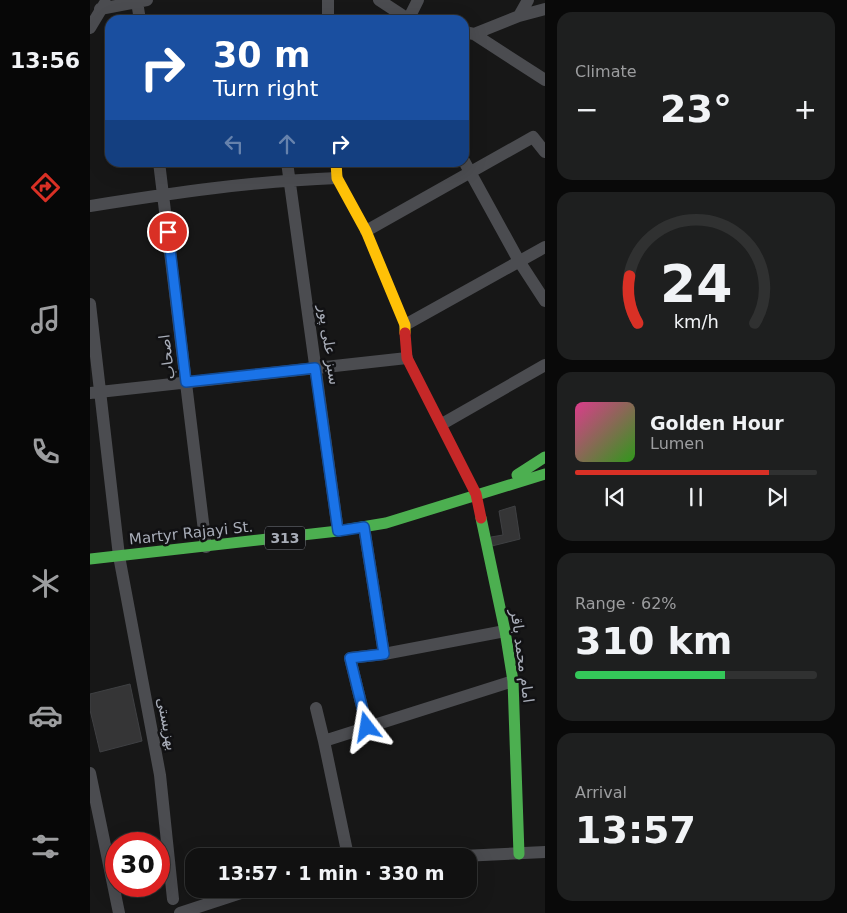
<!DOCTYPE html>
<meta charset="utf-8">
<style>
body{margin:0;font-family:"DejaVu Sans","Noto Sans Arabic",sans-serif;background:#1e1f1f;color:#f1f3f6;height:100vh;display:flex;flex-direction:column;font-size:19px;white-space:nowrap}
*{box-sizing:border-box;margin:0}
p{font-size:16px;color:#9c9d9f}
.icon{flex:none;width:28px;height:28px;fill:none;stroke:currentColor;stroke-width:2;stroke-linecap:round;stroke-linejoin:round}
.map{position:relative;flex:1;overflow:hidden}
.panel{display:flex;flex-direction:column;gap:12px;padding:12px;background:#090909;width:302px}
.panel>*{flex:none}
.top-card{position:absolute;left:15px;top:15px;width:364px;height:152px;border-radius:15px;box-shadow:0 5px 20px #0002,0 0 0 1px #303131;background:#1a4fa0;color:#fff;overflow:hidden}
.speed{position:absolute;left:15px;top:832px;display:flex;gap:10px;font-size:25px;font-weight:700;text-align:center}
.speed>*{display:grid;place-content:center;width:65px;height:65px;border-radius:50%;background:#111;box-shadow:0 5px 20px #0002,0 0 0 1px #303131;line-height:1}
.speed .limit{border:8px solid #d22;background:#fff;color:#111}
.pin{position:absolute;display:grid;place-items:center;width:42px;height:42px;color:#fff;margin:-21px;border:2px solid #fff;border-radius:50%;box-shadow:0 1px 5px #0007}
.me{position:absolute;width:55px;margin:-28px;rotate:346deg;stroke-linejoin:round;filter:drop-shadow(0 0 4px #0008)}
.turn{display:flex;align-items:center;gap:18px;height:105px;padding:0 25px;font-size:22px}
.turn .icon{width:65px;height:65px;stroke-width:2.5}
.turn b{display:block;font-size:35px;line-height:42px}
.lanes{display:flex;align-items:center;height:48px;padding:0 25px;background:#0003;justify-content:center;gap:25px;direction:ltr}
.lanes .off{opacity:.35}
.big{font-size:38px;font-weight:600;line-height:1.1}
.panel .widget{flex:1;display:flex;flex-direction:column;justify-content:center;gap:8px;min-width:0;padding:0 18px;border-radius:15px;background:#1e1f1f}
.panel .dial{align-items:center;gap:0}
.dial svg{height:130px;overflow:visible;fill:none;stroke:#303131;stroke-width:7;stroke-linecap:round;text-anchor:middle}
.dial text{fill:#f1f3f6;stroke:none}
.song{display:flex;align-items:center;gap:15px}
.cover{width:60px;height:60px;border-radius:8px;background:linear-gradient(135deg,hsl(330 70% 55%),hsl(110 70% 35%))}
.played{height:5px;border-radius:2px;background:linear-gradient(90deg,#d93025 80%,#303131 80%)}
.keys{display:flex;justify-content:space-around;direction:ltr}
.heat{display:flex;justify-content:space-between;align-items:center;font-size:28px;direction:ltr}
.charge{height:8px;border-radius:4px;background:linear-gradient(90deg,#34c759 62%,#303131 0)}
.trip{position:absolute;left:95px;top:848px;width:292px;height:50px;border-radius:15px;background:#111;box-shadow:0 5px 20px #0002,0 0 0 1px #303131;font-weight:600;line-height:50px;text-align:center}
main{display:flex;flex:1;min-height:0}
.dock{display:flex;flex-direction:column;width:90px;justify-content:space-around;align-items:center;background:#070707;color:#9c9d9f}
.dock .icon{width:35px;height:35px}
.dock .active{color:#d93025}
.dock b{font-size:22px;color:#f1f3f6}
.map>svg:first-child{display:block}
.building{fill:#353536;stroke:#3f4043}
.lines{fill:none;stroke-linecap:round;stroke-linejoin:round}
.street{stroke:#4b4c50;stroke-width:12}
.fast{stroke:#4caf50;stroke-width:11}
.slow{stroke:#ffc107;stroke-width:11}
.jam{stroke:#c62828;stroke-width:11}
.route-casing{stroke:#114b97;stroke-width:12}
.route{stroke:#1a73e8;stroke-width:9}
.labels{text-anchor:middle;stroke-width:5;stroke-linejoin:round;paint-order:stroke}
.shield{fill:#111113;stroke:#7b7e86;stroke-width:1}
.shield-label{font-size:14px;font-weight:bold;fill:#a8adb8}
.street-label{font-size:15px;fill:#a8adb8;stroke:#111113}
</style>
<main>
<nav class="dock">
<b>13:56</b>
<svg class="icon active" aria-label="directions" viewBox="0 0 24 24"><path d="M12 3l9 9-9 9-9-9zM9 14v-3h6M13 9l2 2-2 2"/></svg>
<svg class="icon" aria-label="music" viewBox="0 0 24 24"><path d="M9 18V5l10-2v13"/><circle cx="6" cy="18" r="3"/><circle cx="16" cy="16" r="3"/></svg>
<svg class="icon" aria-label="phone" viewBox="0 0 24 24"><path d="M5 4h4l2 5-3 2q2 4 5 5l2-3 5 2v4C11 20 4 13 5 4z"/></svg>
<svg class="icon" aria-label="climate" viewBox="0 0 24 24"><path d="M12 3v18M4 7l16 10M4 17L20 7"/></svg>
<svg class="icon" aria-label="car" viewBox="0 0 24 24"><path d="M5 17H2v-5l4-1 3-4h7l3 4 3 1v5h-3M9 17h6M6 11h13"/><circle cx="7" cy="17" r="2"/><circle cx="17" cy="17" r="2"/></svg>
<svg class="icon" aria-label="filters" viewBox="0 0 24 24"><path d="M4 7h16M4 17h16"/><circle cx="9" cy="7" r="2"/><circle cx="15" cy="17" r="2"/></svg>
</nav>
<div class="map">
<svg width="455" height="913" viewBox="0 0 455 913">
<rect width="100%" height="100%" fill="#171717"/>
<path class="building" d="M 425,506 L 430,539 L 402,546 L 401,537 L 413,535 L 409,511 Z
M 40,684 L 52,741 L 10,752 L 0,710 L 0,694 Z"/>
<g class="lines">
<path class="street" d="M 289,0 L 318,19 L 324,20
M 47,2 L 50,20
M 10,9 L 57,0
M 429,16 L 455,9
M 238,20 L 238,0
M 318,20 L 328,0
M 0,28 L 15,3
M 374,32 L 384,34 L 455,80
M 384,34 L 429,16 L 438,0
M 374,161 L 429,261 L 455,301
M 69,162 L 116,547
M 197,162 L 248,531
M 0,206 C 82,193 164,181 247,178
M 276,231 L 443,137 L 455,152
M 0,304 L 29,556 L 70,775 L 83,899
M 315,325 L 455,247
M 0,393 L 317,358
M 352,424 L 455,365
M 274,527 L 294,654 L 415,631
M 226,708 L 234,741
M 277,727 L 260,658 L 294,654
M 0,773 L 29,913
M 258,856 L 234,741 L 423,681
M 372,856 L 455,852
M 90,913 L 163,889"/>
<path class="fast" d="M 427,475 L 455,457
M 391,518 L 415,631 L 423,681 L 429,854
M 0,559 L 248,531 L 296,523 L 455,474"/>
<path class="slow" d="M 246,162 L 247,178 L 276,231 L 315,325 L 315,333"/>
<path class="jam" d="M 315,333 L 317,358 L 386,494 L 391,518"/>
</g>
<g class="lines">
<defs>
<path id="route" d="M 78,232 L 96,382 L 225,368 L 248,531 L 274,527 L 294,654 L 260,658 L 277,727"/>
</defs>
<use href="#route" class="route-casing"/>
<use href="#route" class="route"/>
</g>
<g class="labels">
<rect class="shield" x="175" y="526.5" width="40" height="23" rx="4"/>
<g class="shield-label">
<text x="195" y="543">313</text>
</g>
<g class="street-label">
<text transform="translate(239 345) rotate(82)" y="5">سبز علی پور</text>
<text transform="translate(77 357) rotate(-97)" y="5">اصحاب</text>
<text transform="translate(101 533) rotate(-6)" y="5">Martyr Rajayi St.</text>
<text transform="translate(432 656) rotate(82)" y="5">امام محمد باقر</text>
<text transform="translate(77 724) rotate(79)" y="5">بهزیستی</text>
</g>
</g>
</svg>
<div class="speed"><div class="limit">30</div></div>
<div class="pin" style="left:78px;top:232px;background:#d93025"><svg class="icon" aria-label="arrive" viewBox="0 0 24 24"><path d="M6 21V4h12l-3 4 3 4H6"/></svg></div>
<svg class="me" style="left:277px;top:727px" viewBox="-20 -20 40 40"><path d="M0-17L14 15 0 8-14 15z" fill="#1a73e8" stroke="#fff" stroke-width="4"/></svg>
<div class="trip">13:57 · 1 min · 330 m</div>
<div class="top-card">
<div class="turn"><svg class="icon" aria-label="right" viewBox="0 0 24 24"><path d="M7 20v-9h11M14 6l5 5-5 5"/></svg><div><b>30 m</b>Turn right</div></div>
<div class="lanes"><svg class="icon off" aria-label="left" viewBox="0 0 24 24"><path d="M17 20v-9H6M10 6l-5 5 5 5"/></svg><svg class="icon off" aria-label="ahead" viewBox="0 0 24 24"><path d="M12 20V5M6 11l6-6 6 6"/></svg><svg class="icon" aria-label="right" viewBox="0 0 24 24"><path d="M7 20v-9h11M14 6l5 5-5 5"/></svg></div>
</div>
</div>
<section class="panel">
<div class="widget"><p>Climate</p>
<div class="heat"><a>−</a><b class="big">23°</b><a>+</a></div>
</div>
<div class="widget dial"><svg viewBox="0 0 100 80">
<path d="M14 69A42 42 0 1 1 86 69"/>
<path d="M14 69A42 42 0 0 1 9 40" stroke="#d93025"/>
<text x="50" y="56" font-size="32" font-weight="700">24</text>
<text x="50" y="72" font-size="11">km/h</text>
</svg></div>
<div class="widget">
<div class="song"><i class="cover"></i><div><b>Golden Hour</b><p>Lumen</p></div></div>
<div class="played"></div>
<div class="keys"><svg class="icon" aria-label="previous" viewBox="0 0 24 24"><path d="M18 5L8 12l10 7zM5 5v14"/></svg><svg class="icon" aria-label="pause" viewBox="0 0 24 24"><path d="M8 5v14M16 5v14"/></svg><svg class="icon" aria-label="next" viewBox="0 0 24 24"><path d="M6 5l10 7-10 7zM19 5v14"/></svg></div>
</div>
<div class="widget"><p>Range · 62%</p><b class="big">310 km</b><div class="charge"></div></div>
<div class="widget"><p>Arrival</p><b class="big">13:57</b></div>
</section>
</main>
